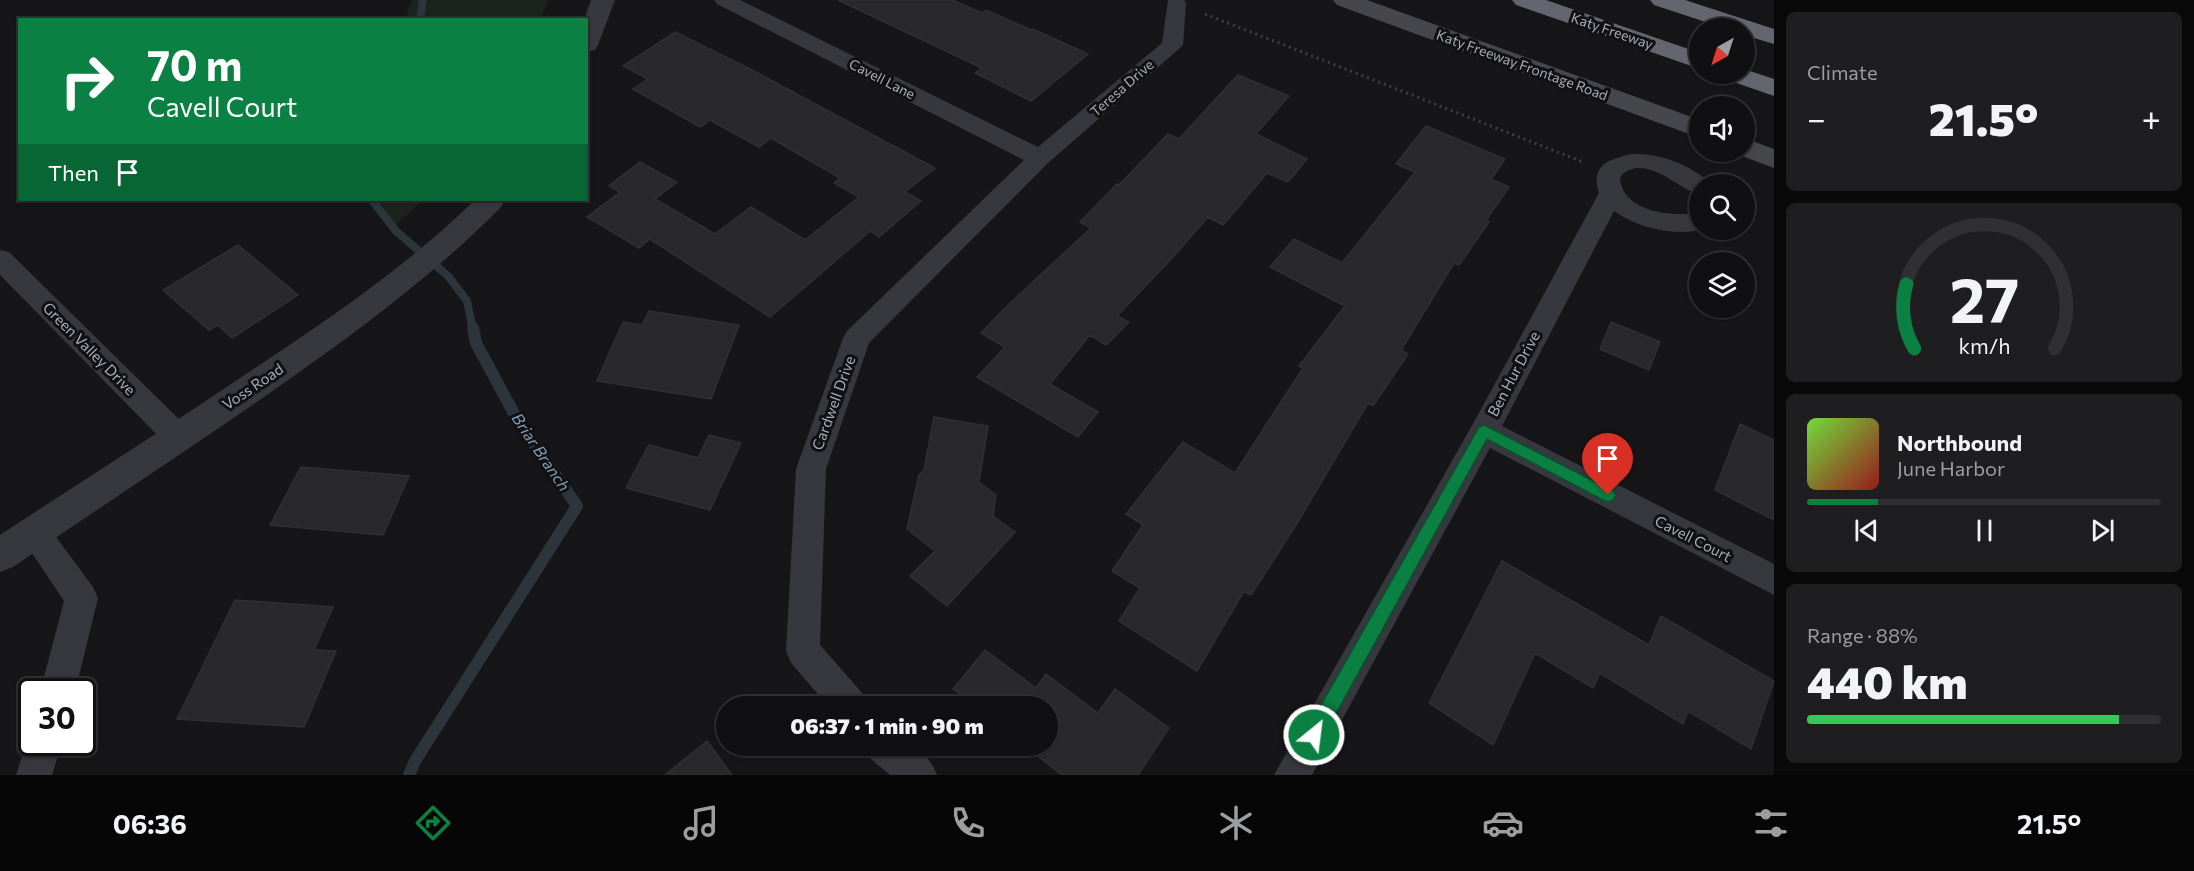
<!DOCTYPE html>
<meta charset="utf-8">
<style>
body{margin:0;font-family:Commissioner,sans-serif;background:#1e1e20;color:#f1f3f6;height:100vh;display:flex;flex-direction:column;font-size:22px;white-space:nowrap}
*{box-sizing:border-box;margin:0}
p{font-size:20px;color:#9c9d9f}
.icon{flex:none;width:33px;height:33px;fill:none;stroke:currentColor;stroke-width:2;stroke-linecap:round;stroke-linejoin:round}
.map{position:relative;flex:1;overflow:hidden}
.details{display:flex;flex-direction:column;gap:12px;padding:12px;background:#09090a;width:420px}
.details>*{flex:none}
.hud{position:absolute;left:18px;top:18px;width:570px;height:183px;border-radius:0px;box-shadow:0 2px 4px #0004,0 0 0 2px #303032;background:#0b8043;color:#fff;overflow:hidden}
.needle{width:39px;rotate:219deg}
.buttons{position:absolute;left:1689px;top:18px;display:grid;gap:12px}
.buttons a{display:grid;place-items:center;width:66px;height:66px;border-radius:50%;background:#101012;box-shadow:0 2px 4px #0004,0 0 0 2px #303032;font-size:30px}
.speed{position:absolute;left:18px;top:678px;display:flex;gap:12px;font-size:30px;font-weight:700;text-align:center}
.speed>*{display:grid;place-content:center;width:78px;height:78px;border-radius:50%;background:#101012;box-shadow:0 2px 4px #0004,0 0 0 2px #303032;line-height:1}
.speed .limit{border:3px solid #111;border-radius:9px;background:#fff;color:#111}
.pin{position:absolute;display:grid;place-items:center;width:51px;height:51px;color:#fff;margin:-62px -26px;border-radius:50% 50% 50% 0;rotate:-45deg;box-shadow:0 0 6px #0007}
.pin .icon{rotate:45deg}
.me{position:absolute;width:66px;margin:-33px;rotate:29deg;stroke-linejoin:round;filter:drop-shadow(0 0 4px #0008)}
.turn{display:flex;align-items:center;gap:21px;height:126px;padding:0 30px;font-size:27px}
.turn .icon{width:78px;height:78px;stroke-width:2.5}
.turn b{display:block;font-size:42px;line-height:51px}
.then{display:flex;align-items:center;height:57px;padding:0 30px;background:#0003;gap:12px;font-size:22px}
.big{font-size:45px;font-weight:800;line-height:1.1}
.details .widget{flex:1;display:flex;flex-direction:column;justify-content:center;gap:9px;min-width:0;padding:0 21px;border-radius:9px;background:#1e1e20}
.details .dial{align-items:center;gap:0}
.dial svg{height:156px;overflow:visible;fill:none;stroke:#303032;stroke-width:7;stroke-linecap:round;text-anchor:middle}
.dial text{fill:#f1f3f6;stroke:none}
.song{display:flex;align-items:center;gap:18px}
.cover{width:72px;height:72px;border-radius:9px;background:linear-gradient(135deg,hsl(100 70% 55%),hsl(0 70% 35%))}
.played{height:6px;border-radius:3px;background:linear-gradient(90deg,#0b8043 20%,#303032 20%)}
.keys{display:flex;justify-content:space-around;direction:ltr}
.heat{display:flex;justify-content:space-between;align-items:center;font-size:33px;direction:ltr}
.charge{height:9px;border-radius:4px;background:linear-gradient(90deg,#34c759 88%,#303032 0)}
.trip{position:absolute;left:716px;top:696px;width:342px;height:60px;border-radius:30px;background:#101012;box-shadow:0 2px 4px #0004,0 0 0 2px #303032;font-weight:800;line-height:60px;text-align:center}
.tabs{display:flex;height:96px;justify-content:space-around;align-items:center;background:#060607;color:#9c9d9f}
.tabs .icon{width:42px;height:42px}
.tabs .selected{color:#0b8043}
.tabs b{font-size:27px;color:#f1f3f6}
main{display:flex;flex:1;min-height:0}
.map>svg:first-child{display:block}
.green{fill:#1c231d}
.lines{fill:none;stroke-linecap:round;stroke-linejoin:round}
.stream-far1{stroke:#2c353c;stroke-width:8}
.stream{stroke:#2c353c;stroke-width:12}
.building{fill:#29292c;stroke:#303034;stroke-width:1.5}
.path{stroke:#3d3f44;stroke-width:3;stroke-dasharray:2 4;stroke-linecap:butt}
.minor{fill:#37383d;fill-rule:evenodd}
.tertiary{fill:#37383d;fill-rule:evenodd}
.secondary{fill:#45474d;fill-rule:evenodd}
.motorway{fill:#63666e;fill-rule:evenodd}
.route{fill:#0b8043;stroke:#07532c;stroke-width:1.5}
.labels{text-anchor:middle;stroke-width:6;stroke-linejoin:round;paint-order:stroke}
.far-street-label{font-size:14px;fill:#a8adb8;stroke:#111113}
.street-label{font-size:15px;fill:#a8adb8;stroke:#111113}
.water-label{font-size:16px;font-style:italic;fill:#7f9bb3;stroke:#111113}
</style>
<main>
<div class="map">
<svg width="1774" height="775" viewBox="0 0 1774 775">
<rect width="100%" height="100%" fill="#161618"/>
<path class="green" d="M 413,0 L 549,0 L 540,19 L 409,19 L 407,9 Z
M 378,200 L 423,200 L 396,225 Z"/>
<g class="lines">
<path class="stream-far1" d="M 420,20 L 423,0
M 372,200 L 396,231 L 448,276 L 467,301 L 473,330"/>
<path class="stream" d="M 409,775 L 415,761 L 577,506 L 517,419 L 476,343 L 473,328"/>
</g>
<path class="building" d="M 838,0 L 952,0 L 982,13 L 986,10 L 1031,30 L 1033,29 L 1088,54 L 1031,101 L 975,73 L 982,68 Z
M 675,32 L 750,69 L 935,168 L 905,192 L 921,201 L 879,237 L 870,231 L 770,317 L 650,239 L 639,248 L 587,217 L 620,192 L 609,186 L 640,162 L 677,182 L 655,199 L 715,234 L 751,207 L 805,240 L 859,197 L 834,183 L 840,178 L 771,138 L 759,147 L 710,120 L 700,127 L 633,89 L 648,79 L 623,66 Z
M 1238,75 L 1289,96 L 1256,134 L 1307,159 L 1288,182 L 1267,173 L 1223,225 L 1208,217 L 1173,257 L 1117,316 L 1129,322 L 1106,345 L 1090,335 L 1050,384 L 1098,412 L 1078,437 L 977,377 L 1005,347 L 981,333 L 1005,308 L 1091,228 L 1080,222 L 1117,184 L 1119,185 L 1168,134 L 1179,139 Z
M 1426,126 L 1505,159 L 1491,179 L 1509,187 L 1486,220 L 1489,222 L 1459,265 L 1454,263 L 1401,350 L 1408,354 L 1373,406 L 1368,403 L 1296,525 L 1251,595 L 1244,591 L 1197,671 L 1119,621 L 1140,588 L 1112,571 L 1143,525 L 1126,514 L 1183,442 L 1235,473 L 1303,368 L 1299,366 L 1345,306 L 1270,267 L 1294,239 L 1342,263 L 1415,172 L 1396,164 Z
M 238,245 L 298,295 L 232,338 L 218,325 L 209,330 L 163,290 Z
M 649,311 L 739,325 L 711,399 L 597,381 L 623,322 L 642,325 Z
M 1611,322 L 1660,342 L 1649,370 L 1600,349 Z
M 934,417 L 988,426 L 979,482 L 996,495 L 993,516 L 1015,532 L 947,606 L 910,576 L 935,551 L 907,529 L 919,475 L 924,470 Z
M 1740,424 L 1774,440 L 1774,520 L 1715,490 Z
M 709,435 L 741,443 L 710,510 L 626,488 L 649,445 L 698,458 Z
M 301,467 L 409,476 L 383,535 L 270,525 Z
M 1502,561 L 1649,645 L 1661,616 L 1774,681 L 1751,749 L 1688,711 L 1683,724 L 1600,673 L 1593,688 L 1535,653 L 1493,745 L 1429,703 Z
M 235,600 L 333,607 L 314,650 L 336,651 L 304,727 L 177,719 Z
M 985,650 L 1036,688 L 1046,674 L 1098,713 L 1115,689 L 1169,728 L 1138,775 L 1062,775 L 1025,746 L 1047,746 L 1047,706 L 976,706 L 953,689 Z
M 707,741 L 732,775 L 665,775 Z"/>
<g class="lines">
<path class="path" d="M 1205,14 L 1583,162"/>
<path class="minor" d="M 714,0 L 740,0 L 1038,147 L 1162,43 L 1168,0 L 1184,0 L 1186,3 L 1183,45 L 1179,49 L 1048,163 L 869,343 L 826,469 L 820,645 L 863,694 L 867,706 L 828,706 L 791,663 L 786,651 L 796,469 L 843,338 L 847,331 L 1024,160 L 717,4 Z
M 1632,154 C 1661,153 1686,164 1709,181 L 1711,184 L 1700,184 L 1700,195 C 1678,189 1643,151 1620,177 C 1621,212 1673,218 1700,212 L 1701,230 C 1672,236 1638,228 1614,211 L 1502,426 L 1774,564 L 1774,595 L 1490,448 L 1312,775 L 1274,775 L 1474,422 L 1599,193 C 1590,165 1609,159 1632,154 Z
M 0,250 L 9,252 L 189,429 L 194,438 L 189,447 L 179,450 L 169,447 L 0,275 Z
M 34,518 L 45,522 L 93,587 L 98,598 L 75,692 L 40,692 L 64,601 L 18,532 L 23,522 Z
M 31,729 L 32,742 L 62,742 L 52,775 L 16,775 Z
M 866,746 C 898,742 924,741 937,775 L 890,775 L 871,759 Z"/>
<path class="tertiary" d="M 591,0 L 615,0 L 598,45 L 595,50 L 586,52 L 586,20 L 584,20 Z
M 475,200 L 505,200 L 501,207 C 432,277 354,334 274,390 C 188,450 100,507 13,567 L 0,572 L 0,535 C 85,479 171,425 255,368 C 332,317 408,265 475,200 Z"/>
<path class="secondary" d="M 1333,0 L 1367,0 L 1700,120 L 1700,138 L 1337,5 Z
M 1744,138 L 1774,149 L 1774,168 L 1734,153 L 1733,152 L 1744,152 Z"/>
<path class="motorway" d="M 1512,0 L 1546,0 L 1700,53 L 1700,69 L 1516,5 Z
M 1650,0 L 1685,0 L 1774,29 L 1774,44 L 1744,35 L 1744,28 L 1724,28 L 1654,5 Z
M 1744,69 L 1774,79 L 1774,96 L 1725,79 L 1721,74 L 1744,74 Z"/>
</g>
<path class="route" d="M 1484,425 L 1613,491 L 1616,495 L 1613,500 L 1608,502 L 1603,500 L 1487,439 L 1321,741 L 1314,743 L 1308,741 L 1306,735 L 1308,728 L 1479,427 Z"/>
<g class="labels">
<g class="far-street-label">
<text transform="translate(1612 31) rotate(19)" y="5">Katy Freeway</text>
<text transform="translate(1522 65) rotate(20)" y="5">Katy Freeway Frontage Road</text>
<text transform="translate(882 79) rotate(27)" y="5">Cavell Lane</text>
<text transform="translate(1122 88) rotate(-41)" y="5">Teresa Drive</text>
</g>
<g class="street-label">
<text transform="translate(89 349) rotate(45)" y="5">Green Valley Drive</text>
<text transform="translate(1514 374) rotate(-62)" y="5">Ben Hur Drive</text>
<text transform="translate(253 387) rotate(-34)" y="5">Voss Road</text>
<text transform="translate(834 403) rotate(-70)" y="5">Cardwell Drive</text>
<text transform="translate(1693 539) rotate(27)" y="5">Cavell Court</text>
</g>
<g class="water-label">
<text transform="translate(541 452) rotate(56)" y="6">Briar Branch</text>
</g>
</g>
</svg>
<div class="buttons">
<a><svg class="needle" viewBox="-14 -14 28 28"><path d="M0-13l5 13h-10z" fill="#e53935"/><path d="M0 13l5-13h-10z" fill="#9c9d9f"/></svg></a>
<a><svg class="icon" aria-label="sound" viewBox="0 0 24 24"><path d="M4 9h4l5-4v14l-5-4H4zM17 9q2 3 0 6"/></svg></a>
<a><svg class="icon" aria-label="search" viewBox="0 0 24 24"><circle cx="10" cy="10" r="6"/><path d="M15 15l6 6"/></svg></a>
<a><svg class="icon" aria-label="layers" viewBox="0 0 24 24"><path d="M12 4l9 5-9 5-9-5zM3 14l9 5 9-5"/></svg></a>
</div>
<div class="speed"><div class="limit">30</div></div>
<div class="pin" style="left:1608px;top:495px;background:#d93025"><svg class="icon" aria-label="arrive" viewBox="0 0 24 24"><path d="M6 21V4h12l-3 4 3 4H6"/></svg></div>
<svg class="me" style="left:1314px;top:735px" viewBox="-20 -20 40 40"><circle r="17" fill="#0b8043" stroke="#fff" stroke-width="3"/><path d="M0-11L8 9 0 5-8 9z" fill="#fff"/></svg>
<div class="trip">06:37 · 1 min · 90 m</div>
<div class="hud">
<div class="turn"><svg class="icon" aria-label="right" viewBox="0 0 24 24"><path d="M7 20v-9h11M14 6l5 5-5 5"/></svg><div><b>70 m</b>Cavell Court</div></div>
<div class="then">Then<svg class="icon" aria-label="arrive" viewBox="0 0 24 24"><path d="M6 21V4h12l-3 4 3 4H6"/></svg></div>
</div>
</div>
<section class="details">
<div class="widget"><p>Climate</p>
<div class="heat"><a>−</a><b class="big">21.5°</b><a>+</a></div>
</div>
<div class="widget dial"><svg viewBox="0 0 100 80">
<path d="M14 69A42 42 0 1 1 86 69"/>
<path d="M14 69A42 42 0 0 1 10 36" stroke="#0b8043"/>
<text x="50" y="56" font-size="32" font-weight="700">27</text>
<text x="50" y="72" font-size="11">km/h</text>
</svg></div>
<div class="widget">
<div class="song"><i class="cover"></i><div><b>Northbound</b><p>June Harbor</p></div></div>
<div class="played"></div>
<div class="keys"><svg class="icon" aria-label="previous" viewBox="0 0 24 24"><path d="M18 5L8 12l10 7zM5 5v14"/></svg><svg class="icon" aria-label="pause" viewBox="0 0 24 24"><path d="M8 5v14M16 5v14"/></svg><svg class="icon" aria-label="next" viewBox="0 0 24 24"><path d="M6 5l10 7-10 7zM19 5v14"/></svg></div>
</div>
<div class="widget"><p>Range · 88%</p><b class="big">440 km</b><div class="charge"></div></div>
</section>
</main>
<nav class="tabs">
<b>06:36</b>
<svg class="icon selected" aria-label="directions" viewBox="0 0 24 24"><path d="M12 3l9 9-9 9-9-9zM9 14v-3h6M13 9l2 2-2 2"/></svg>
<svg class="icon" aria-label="music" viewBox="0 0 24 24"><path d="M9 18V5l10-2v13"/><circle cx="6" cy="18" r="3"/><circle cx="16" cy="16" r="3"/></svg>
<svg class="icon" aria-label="phone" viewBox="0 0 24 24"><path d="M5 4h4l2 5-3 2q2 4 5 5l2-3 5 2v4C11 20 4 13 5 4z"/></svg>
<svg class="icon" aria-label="climate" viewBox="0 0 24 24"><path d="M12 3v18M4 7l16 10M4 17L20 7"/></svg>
<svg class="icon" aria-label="car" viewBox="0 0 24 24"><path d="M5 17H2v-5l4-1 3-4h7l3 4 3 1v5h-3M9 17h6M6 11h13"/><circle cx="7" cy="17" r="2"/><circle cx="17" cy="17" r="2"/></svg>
<svg class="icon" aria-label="filters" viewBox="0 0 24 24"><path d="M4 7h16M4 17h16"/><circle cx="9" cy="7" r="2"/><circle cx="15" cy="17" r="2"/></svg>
<b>21.5°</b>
</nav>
